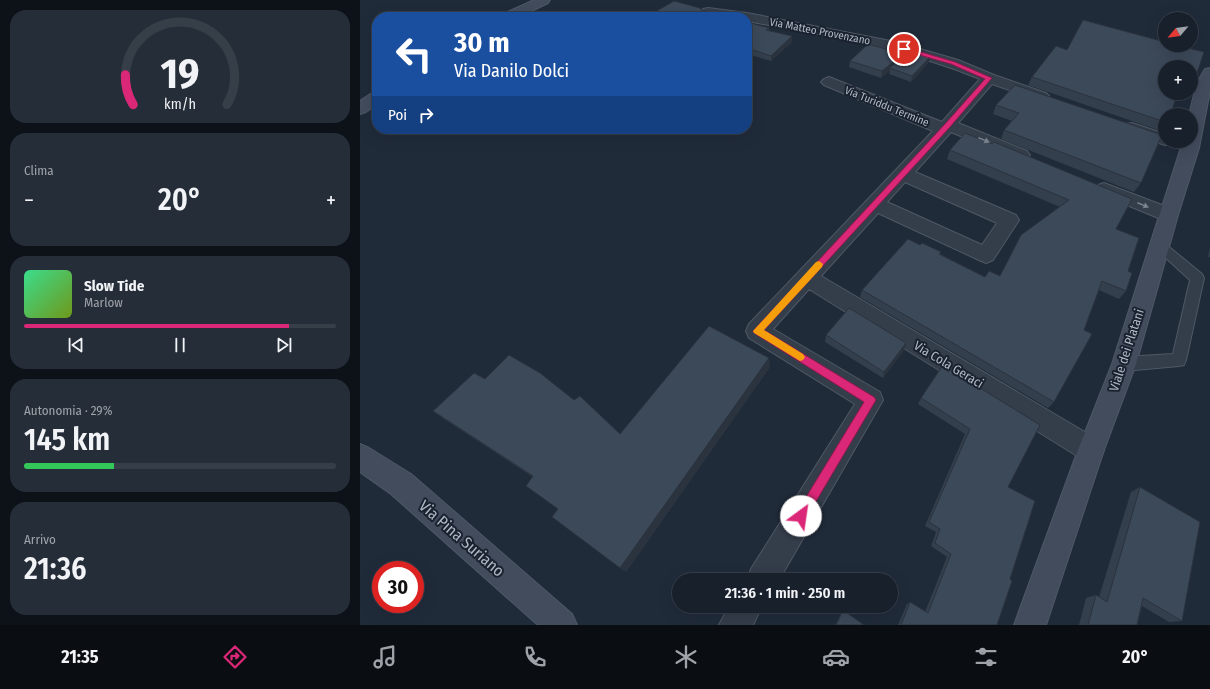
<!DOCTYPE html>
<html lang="it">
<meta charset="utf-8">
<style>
body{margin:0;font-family:"Fira Sans Condensed",sans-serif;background:#252d38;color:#f1f3f6;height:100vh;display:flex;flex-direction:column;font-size:15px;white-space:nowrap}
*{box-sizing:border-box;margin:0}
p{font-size:13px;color:#9fa3a9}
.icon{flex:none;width:22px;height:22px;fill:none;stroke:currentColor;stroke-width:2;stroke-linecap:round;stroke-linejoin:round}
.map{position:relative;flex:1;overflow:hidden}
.details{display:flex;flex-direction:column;gap:10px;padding:10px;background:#0d1218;width:360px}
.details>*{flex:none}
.hud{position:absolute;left:12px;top:12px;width:380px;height:122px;border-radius:16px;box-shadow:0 4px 16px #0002,0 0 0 1px #363e48;background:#1a4fa0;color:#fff;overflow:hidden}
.needle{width:26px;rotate:241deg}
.buttons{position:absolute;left:798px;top:12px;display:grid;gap:8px}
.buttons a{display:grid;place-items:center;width:40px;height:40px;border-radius:50%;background:#18202c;box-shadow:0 4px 16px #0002,0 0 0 1px #363e48;font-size:20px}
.speed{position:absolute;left:12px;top:561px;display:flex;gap:8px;font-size:20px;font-weight:700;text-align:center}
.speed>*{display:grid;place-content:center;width:52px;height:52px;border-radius:50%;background:#18202c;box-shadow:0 4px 16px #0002,0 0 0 1px #363e48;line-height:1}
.speed .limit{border:6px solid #d22;background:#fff;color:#111}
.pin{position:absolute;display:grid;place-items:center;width:34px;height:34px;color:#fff;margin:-17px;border:2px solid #fff;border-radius:50%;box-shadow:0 1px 4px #0007}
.me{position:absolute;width:44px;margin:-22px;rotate:31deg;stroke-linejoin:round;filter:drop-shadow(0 0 3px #0008)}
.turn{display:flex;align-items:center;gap:14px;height:84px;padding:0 16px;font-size:18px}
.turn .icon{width:52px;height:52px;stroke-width:2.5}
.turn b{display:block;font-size:28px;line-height:34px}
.then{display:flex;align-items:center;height:38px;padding:0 16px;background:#0003;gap:8px;font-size:15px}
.big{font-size:30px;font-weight:600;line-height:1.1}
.details .widget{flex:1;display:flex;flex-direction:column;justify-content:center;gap:6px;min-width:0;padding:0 14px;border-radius:16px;background:#252d38}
.details .dial{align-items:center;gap:0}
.dial svg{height:104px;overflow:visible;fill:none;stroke:#363e48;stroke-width:7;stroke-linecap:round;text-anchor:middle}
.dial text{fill:#f1f3f6;stroke:none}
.song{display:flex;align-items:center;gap:12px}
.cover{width:48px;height:48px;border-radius:6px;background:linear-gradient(135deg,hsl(150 70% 55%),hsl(80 70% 35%))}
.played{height:4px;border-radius:2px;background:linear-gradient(90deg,#db2777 85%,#363e48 85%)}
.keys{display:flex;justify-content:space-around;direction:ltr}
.heat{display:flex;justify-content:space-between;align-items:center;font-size:22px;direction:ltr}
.charge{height:6px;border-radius:3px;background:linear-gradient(90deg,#34c759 29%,#363e48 0)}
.trip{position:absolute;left:312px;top:573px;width:226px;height:40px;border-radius:20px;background:#18202c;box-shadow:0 4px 16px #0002,0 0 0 1px #363e48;font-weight:600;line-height:40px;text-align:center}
.tab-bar{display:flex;height:64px;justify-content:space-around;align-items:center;background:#0a0d12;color:#9fa3a9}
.tab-bar .icon{width:28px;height:28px}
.tab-bar .current{color:#db2777}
.tab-bar b{font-size:18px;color:#f1f3f6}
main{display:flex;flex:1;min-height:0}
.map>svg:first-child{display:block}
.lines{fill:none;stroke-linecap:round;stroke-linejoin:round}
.lane-casing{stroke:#4f5865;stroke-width:2}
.street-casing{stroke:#4f5865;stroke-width:2}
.secondary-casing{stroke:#4f5865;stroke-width:2}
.lane{fill:#343d4a;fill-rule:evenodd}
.street{fill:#343d4a;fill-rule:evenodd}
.secondary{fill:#424c5d;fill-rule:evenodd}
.wall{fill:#343f4d}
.shaded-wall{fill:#2a333e}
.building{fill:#3c4959;stroke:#2a333e}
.oneway{fill:#78818e}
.route{fill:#db2777;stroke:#8e194d}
.slow{fill:#f59e0b}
.labels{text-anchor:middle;stroke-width:4;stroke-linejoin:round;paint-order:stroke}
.far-street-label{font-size:11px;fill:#afb8c6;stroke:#1a222f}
.street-label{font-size:13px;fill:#afb8c6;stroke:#1a222f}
.near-street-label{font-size:16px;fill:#afb8c6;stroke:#1a222f}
</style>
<main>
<section class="details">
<div class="widget dial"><svg viewBox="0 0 100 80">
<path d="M14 69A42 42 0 1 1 86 69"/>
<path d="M14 69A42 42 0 0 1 8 46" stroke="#db2777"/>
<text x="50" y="56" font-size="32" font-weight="700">19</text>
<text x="50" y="72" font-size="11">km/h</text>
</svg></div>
<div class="widget"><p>Clima</p>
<div class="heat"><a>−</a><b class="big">20°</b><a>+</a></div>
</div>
<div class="widget">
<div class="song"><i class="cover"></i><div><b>Slow Tide</b><p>Marlow</p></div></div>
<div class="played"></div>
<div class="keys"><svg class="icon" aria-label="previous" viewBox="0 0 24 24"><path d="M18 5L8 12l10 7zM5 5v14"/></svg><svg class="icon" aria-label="pause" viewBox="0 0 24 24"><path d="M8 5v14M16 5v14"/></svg><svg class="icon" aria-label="next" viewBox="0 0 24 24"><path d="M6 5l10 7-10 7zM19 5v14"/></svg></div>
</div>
<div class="widget"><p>Autonomia · 29%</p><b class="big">145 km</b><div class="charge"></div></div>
<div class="widget"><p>Arrivo</p><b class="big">21:36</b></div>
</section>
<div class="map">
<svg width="850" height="625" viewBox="0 0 850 625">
<rect width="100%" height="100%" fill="#202b3a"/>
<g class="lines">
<defs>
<path id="lane" d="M 799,240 L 803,242 L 842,274 L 844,278 L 826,360 L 824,365 L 819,366 L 764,371 L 759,369 L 757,364 L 759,359 L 764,357 L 813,354 L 830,280 L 795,248 L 793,245 L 795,242 Z"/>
<path id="street" d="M 348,8 L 387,13 L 536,42 L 598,60 L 634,75 L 686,93 L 689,96 L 686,99 L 681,101 L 632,84 L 598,123 L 667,151 L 670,155 L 667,159 L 661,161 L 655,159 L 591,132 L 555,172 L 656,215 L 659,220 L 633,260 L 626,263 L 619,260 L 518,213 L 461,276 L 740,441 L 744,450 L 740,459 L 731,463 L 722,459 L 449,289 L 413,329 L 520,392 L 523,400 L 419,580 L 387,580 L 391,569 L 495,404 L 389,338 L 386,331 L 389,324 L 573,131 L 464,85 L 461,82 L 464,79 L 469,77 L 474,79 L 582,122 L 620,79 C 545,48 466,36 387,21 L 387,17 L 356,17 L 343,15 L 341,12 L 343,9 ZM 545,182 L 637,223 L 622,245 L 527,202 Z
M 772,123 L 805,134 L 805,141 L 813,141 L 811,144 L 805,145 L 766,132 L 764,128 L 766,124 Z
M 744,183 L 815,210 L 818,215 L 815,220 L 808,222 L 738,193 L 735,189 L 738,185 Z
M 369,606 L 402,606 L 393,625 L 359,625 Z"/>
<path id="secondary" d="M 174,0 L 190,0 L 188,3 L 159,17 L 141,17 L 143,14 Z
M 850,68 L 850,91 L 839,148 L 818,215 L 776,364 L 744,450 L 686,625 L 654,625 L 718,450 L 752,364 L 823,141 L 831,141 L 831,115 L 829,115 C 833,99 836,82 845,69 Z
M 17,91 L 17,104 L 6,112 L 0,114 L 0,101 L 12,93 Z
M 0,444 L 9,448 L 51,474 L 212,614 L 217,625 L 178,625 L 31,494 L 0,472 Z"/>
</defs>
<use href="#lane" class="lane-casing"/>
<use href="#street" class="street-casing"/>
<use href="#secondary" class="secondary-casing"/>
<use href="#lane" class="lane"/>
<use href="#street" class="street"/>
<use href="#secondary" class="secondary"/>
</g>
<path class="wall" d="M 723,20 L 805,42 L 805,45 L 816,45 L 844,52 L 834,82 L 831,86 L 831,67 L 805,67 L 805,93 L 818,93 L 810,115 L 805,115 L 805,125 L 801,131 L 668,85 L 672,77 L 696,46 L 707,50 Z
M 387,22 L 409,28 L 409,31 L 432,42 L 411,61 L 387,54 Z
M 543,54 L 543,56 L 569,62 L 551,82 L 529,74 L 530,70 L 521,78 L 489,67 L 490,61 Z
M 655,85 L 781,183 L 774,192 L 641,139 L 644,130 L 652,121 L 633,114 L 636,105 Z
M 605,133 L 756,229 L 768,271 L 766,291 L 759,299 L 739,290 L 694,402 L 688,408 L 500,297 L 502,290 L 560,245 L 581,252 L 580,254 L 625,277 L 640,276 L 700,207 L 587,159 L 590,150 Z
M 850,247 L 850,257 L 848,257 Z
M 466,335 L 544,350 L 523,378 L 465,342 Z
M 583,365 L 648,487 L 650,579 L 637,625 L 538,625 L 547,604 L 550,602 L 565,612 L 587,557 L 571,546 L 576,532 L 565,526 L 605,434 L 558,404 L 561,398 Z
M 410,367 L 266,572 L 260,568 L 198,509 L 173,477 L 84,419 L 73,411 L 125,379 L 214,400 L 260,434 Z
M 780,487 L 822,621 L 809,622 L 782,606 L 777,625 L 719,625 L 726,598 L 736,595 L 739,597 L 771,492 Z
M 483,610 L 504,625 L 475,625 L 482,612 Z"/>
<path class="shaded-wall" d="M 432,36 L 432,42 L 411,61 L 411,56 Z
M 543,54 L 542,61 L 530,68 L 530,70 L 521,78 L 522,71 Z
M 570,57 L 569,62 L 551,82 L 552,76 Z
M 546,343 L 544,350 L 523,378 L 524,372 Z
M 409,358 L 410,367 L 266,572 L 260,568 Z"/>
<path class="building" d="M 314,1 L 340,8 L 342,11 L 356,13 L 370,17 L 292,17 L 288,16 Z
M 723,20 L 805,42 L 805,45 L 816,45 L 844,52 L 834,82 L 831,81 L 831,67 L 805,67 L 805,93 L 818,93 L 810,115 L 805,115 L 805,122 L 672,77 L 696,46 L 707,50 Z
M 387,22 L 409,28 L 406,30 L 432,36 L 411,56 L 387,48 Z
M 508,44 L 543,54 L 522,71 L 490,61 Z
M 548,51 L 570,57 L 552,76 L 530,68 Z
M 655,85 L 802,135 L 781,183 L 644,130 L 659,113 L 636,105 Z
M 605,133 L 632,144 L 634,142 L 772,199 L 756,229 L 779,238 L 768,271 L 772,273 L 766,291 L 742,281 L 724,330 L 732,334 L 694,402 L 502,290 L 548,239 L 560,245 L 562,243 L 581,252 L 579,254 L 625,277 L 629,271 L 640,276 L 661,235 L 709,200 L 590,150 Z
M 489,308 L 546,343 L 524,372 L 466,335 Z
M 349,326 L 409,358 L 260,568 L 192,517 L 198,509 L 166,486 L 173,476 L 73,411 L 114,373 L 125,379 L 149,355 L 180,373 L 214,400 L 220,396 L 260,434 Z
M 583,365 L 680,425 L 648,487 L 675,501 L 650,579 L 652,581 L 637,625 L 541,625 L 550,602 L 568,613 L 591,554 L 575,543 L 580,529 L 569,522 L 610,429 L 561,398 Z
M 780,487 L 840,522 L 822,621 L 783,598 L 777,625 L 728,625 L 736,595 L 747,602 Z
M 483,610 L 504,625 L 476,625 Z"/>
<defs><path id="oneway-solid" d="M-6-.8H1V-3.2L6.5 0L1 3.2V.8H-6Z"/></defs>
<g class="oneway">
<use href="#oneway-solid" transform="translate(624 140) rotate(22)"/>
<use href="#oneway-solid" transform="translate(783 205) rotate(22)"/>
</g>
<path class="route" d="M 544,47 L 595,62 L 632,78 L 590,127 L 404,330 L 514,397 L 516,400 L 445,520 L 441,522 L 437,520 L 435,516 L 437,512 L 504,402 L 394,333 L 393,331 L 585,124 L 625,79 L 591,64 L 542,50 L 541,49 Z"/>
<path class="slow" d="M 459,261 L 463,264 L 462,267 L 404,330 L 443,354 L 445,357 L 443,360 L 440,361 L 394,333 L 393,331 L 456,262 Z"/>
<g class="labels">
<g class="far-street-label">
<text transform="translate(460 31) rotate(11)" y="4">Via Matteo Provenzano</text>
<text transform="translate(527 106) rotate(22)" y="4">Via Turiddu Termine</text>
</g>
<g class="street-label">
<text transform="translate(766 350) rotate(-72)" y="5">Viale dei Platani</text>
<text transform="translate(589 364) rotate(31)" y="5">Via Cola Geraci</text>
</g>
<g class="near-street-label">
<text transform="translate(102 538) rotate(41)" y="6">Via Pina Suriano</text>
</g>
</g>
</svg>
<div class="buttons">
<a><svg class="needle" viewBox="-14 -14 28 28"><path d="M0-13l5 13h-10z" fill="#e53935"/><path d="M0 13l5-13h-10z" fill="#9fa3a9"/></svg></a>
<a>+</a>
<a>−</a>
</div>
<div class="speed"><div class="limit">30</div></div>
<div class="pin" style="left:544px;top:49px;background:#d93025"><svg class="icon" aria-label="arrive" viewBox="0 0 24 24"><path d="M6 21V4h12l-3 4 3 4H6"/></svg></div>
<svg class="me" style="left:441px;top:516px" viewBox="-20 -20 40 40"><circle r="19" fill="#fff"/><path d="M0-13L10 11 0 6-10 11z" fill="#db2777"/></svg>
<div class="trip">21:36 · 1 min · 250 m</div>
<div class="hud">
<div class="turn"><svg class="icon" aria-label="left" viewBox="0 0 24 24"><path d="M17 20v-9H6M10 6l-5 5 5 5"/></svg><div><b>30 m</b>Via Danilo Dolci</div></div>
<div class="then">Poi<svg class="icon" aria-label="right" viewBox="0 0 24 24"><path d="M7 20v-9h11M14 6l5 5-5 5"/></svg></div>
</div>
</div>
</main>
<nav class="tab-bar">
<b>21:35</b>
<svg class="icon current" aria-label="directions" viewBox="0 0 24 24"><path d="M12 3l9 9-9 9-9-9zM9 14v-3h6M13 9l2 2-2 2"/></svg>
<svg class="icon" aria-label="music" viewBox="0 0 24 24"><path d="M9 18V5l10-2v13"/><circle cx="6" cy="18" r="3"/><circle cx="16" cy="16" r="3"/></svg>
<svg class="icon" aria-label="phone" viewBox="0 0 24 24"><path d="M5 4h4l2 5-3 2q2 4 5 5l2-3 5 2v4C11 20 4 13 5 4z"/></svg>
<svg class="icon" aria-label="climate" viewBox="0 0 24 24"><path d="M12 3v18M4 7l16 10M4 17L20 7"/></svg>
<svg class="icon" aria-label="car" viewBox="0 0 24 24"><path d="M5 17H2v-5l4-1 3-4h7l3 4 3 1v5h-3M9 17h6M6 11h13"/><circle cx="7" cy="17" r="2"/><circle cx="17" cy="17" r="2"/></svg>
<svg class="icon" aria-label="filters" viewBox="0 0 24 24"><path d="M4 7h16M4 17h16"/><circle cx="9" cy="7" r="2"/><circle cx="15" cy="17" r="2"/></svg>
<b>20°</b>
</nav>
